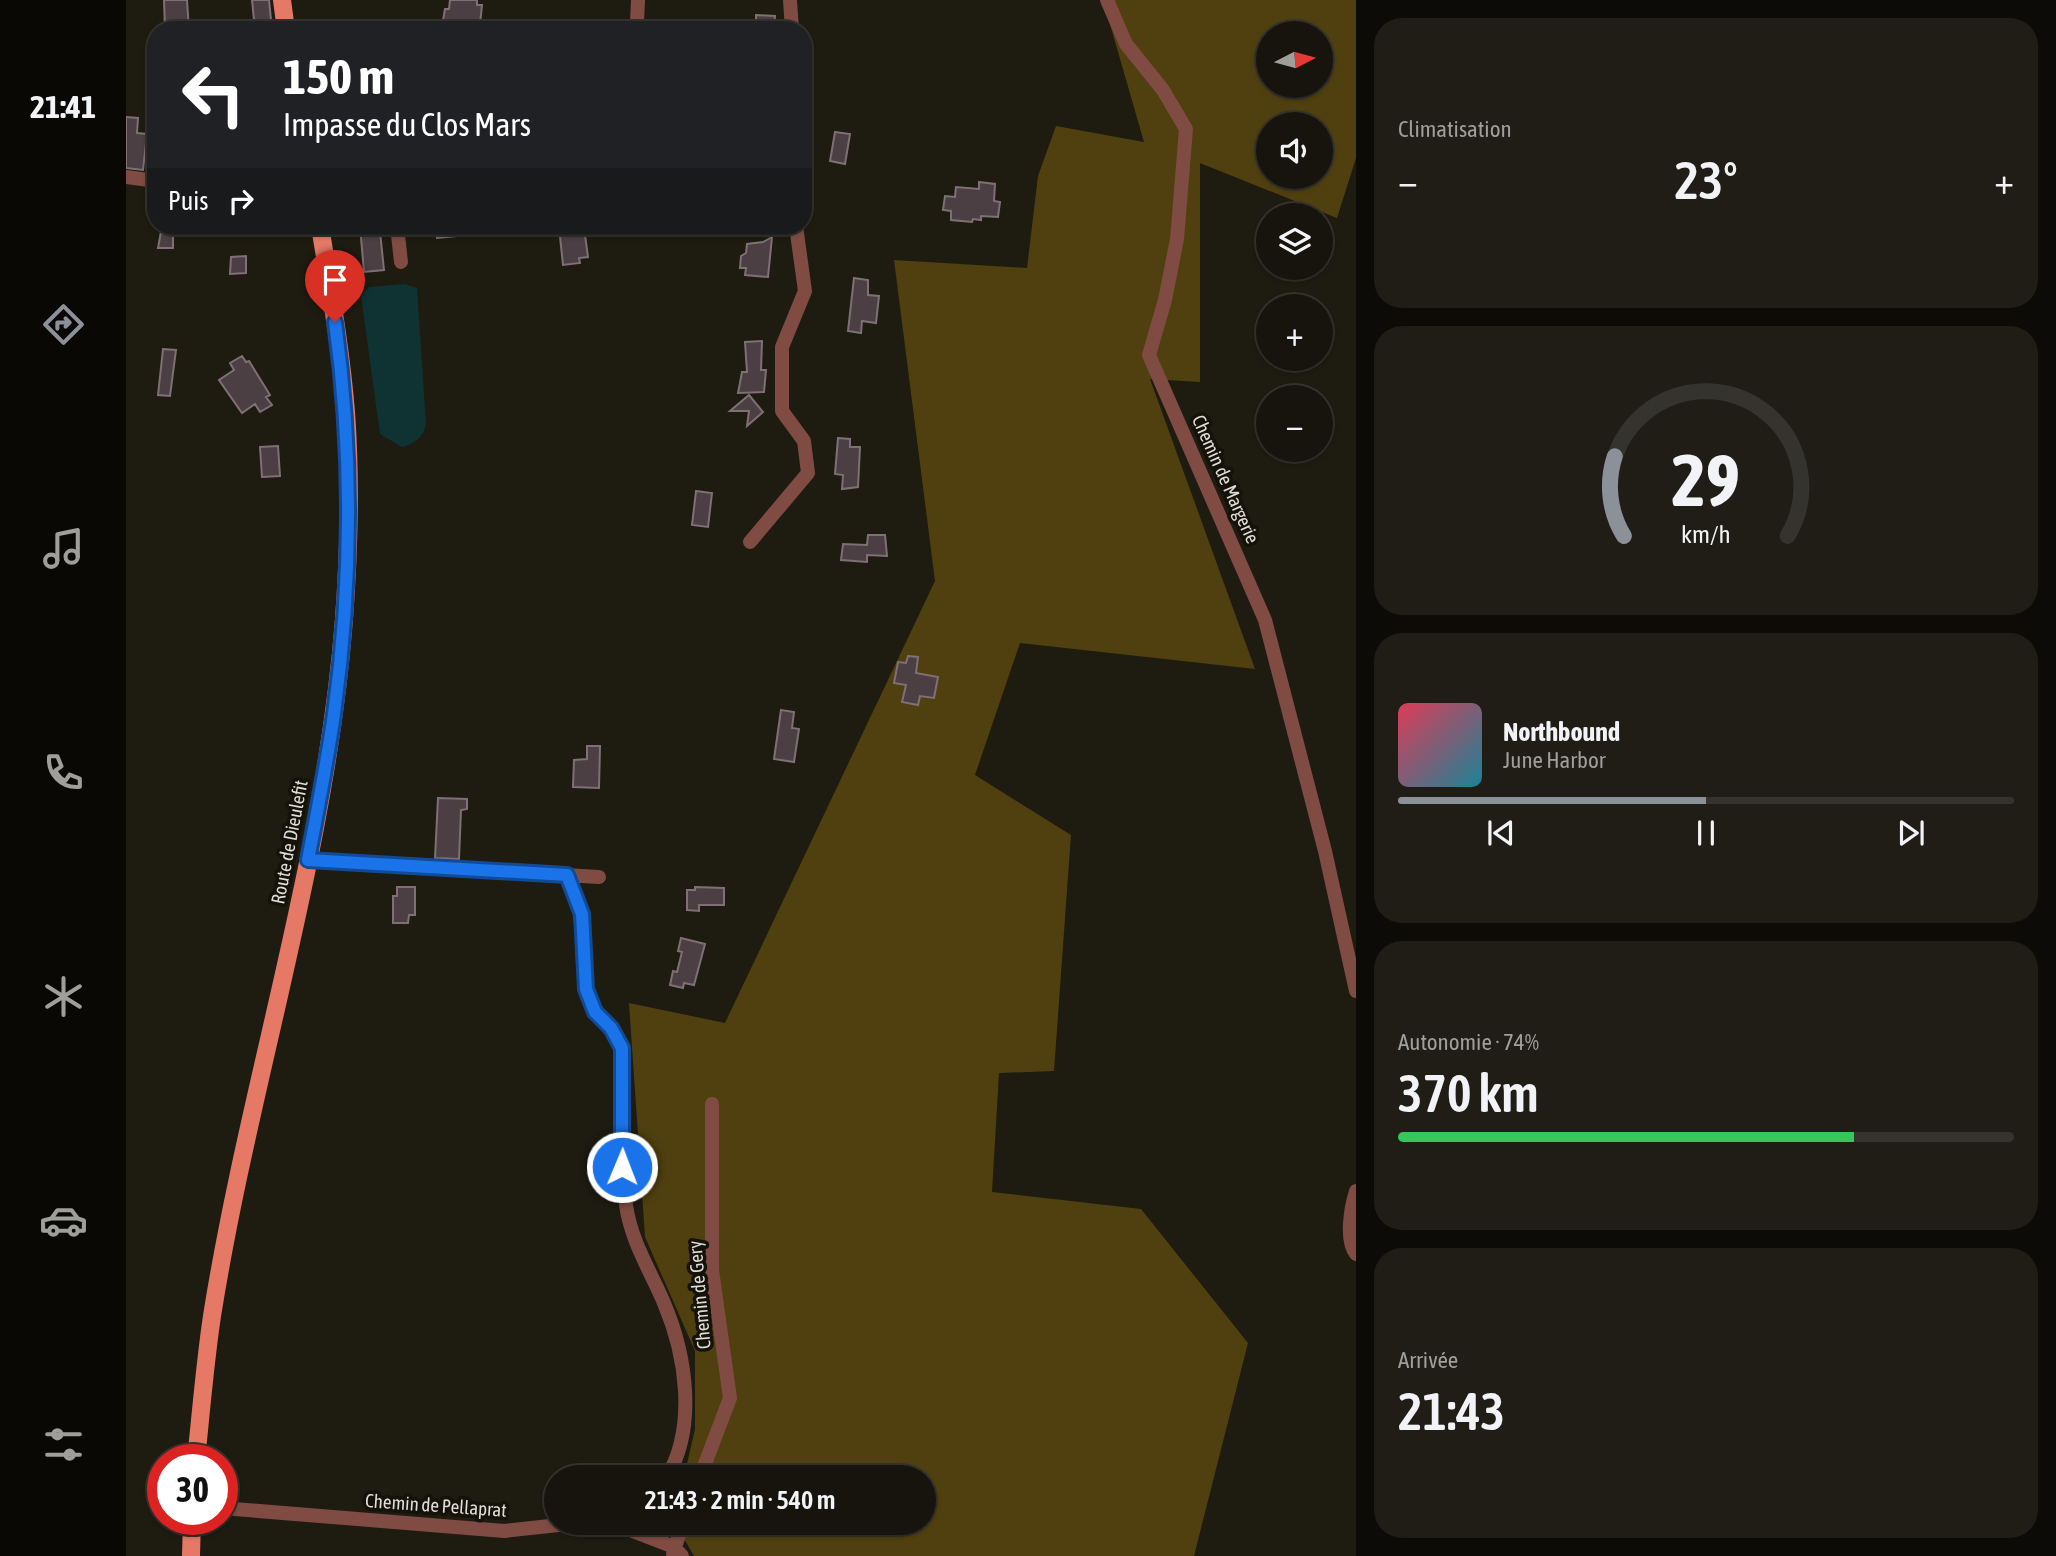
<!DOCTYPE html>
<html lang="fr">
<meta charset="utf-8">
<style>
body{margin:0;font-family:"Asap Condensed",sans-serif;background:#1f1d16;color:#f1f3f6;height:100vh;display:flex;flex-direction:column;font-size:26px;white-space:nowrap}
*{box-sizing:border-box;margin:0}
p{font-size:23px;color:#9e9e9d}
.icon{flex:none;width:38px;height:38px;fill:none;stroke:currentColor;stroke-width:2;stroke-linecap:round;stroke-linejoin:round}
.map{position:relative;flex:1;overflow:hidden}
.side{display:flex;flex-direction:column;gap:18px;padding:18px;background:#0c0b07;width:700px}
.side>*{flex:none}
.banner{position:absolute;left:21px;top:21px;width:665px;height:214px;border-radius:28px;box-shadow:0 2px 5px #0004,0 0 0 2px #35332e;background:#202124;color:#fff;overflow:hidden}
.needle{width:46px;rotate:84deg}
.tools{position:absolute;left:1130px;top:21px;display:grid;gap:14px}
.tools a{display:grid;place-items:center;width:77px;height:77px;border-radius:50%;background:#16140d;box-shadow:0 2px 5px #0004,0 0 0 2px #35332e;font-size:35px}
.speed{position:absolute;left:21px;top:1444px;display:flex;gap:14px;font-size:35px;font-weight:700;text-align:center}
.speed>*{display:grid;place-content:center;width:91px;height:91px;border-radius:50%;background:#16140d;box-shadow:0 2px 5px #0004,0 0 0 2px #35332e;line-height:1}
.speed .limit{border:10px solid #d22;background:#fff;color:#111}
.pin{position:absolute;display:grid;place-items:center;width:60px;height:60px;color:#fff;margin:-72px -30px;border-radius:50% 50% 50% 0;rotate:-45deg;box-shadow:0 0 7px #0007}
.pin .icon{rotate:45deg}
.me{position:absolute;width:77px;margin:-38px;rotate:1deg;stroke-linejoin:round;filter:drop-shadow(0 0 5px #0008)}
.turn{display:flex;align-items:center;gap:24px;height:147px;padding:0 21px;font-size:32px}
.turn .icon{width:91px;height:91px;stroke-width:2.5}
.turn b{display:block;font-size:49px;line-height:60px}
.then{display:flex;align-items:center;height:66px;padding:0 21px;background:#0003;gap:14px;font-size:26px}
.big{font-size:52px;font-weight:600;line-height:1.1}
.side .widget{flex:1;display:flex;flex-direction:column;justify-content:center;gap:10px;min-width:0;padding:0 24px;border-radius:28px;background:#1f1d16}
.side .dial{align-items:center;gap:0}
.dial svg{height:182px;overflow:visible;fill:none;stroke:#35332e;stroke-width:7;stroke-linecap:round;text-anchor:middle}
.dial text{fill:#f1f3f6;stroke:none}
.song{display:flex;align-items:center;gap:21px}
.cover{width:84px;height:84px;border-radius:10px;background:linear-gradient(135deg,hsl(350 70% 55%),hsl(190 70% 35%))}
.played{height:7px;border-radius:4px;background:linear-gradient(90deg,#8c9099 50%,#35332e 50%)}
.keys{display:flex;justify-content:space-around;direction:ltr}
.heat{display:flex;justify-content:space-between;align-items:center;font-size:38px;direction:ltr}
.charge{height:10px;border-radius:5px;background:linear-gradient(90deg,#34c759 74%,#35332e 0)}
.trip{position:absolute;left:418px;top:1465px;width:392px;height:70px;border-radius:35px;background:#16140d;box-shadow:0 2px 5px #0004,0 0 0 2px #35332e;font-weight:600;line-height:70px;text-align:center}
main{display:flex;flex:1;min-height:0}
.menu{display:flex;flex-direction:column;width:126px;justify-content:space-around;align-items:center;background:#090805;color:#9e9e9d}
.menu .icon{width:49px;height:49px}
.menu .active{color:#8c9099}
.menu b{font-size:32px;color:#f1f3f6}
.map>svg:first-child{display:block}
.green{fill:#50400f;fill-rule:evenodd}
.water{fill:#0f3333}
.building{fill:#4b3f43;stroke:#7e7075;stroke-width:2}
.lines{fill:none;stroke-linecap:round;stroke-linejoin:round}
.minor{stroke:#7f4b42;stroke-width:14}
.major{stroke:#e57966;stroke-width:18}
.route-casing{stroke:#114b97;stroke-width:18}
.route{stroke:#1a73e8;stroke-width:12}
.labels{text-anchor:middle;stroke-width:7;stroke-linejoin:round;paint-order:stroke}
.street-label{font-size:19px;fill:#dfddd6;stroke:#151209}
</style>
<main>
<nav class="menu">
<b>21:41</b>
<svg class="icon active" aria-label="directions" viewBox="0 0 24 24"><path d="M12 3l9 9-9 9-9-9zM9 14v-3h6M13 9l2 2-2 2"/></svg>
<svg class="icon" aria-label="music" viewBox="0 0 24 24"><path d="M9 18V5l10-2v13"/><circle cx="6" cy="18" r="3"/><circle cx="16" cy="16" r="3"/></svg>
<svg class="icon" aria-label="phone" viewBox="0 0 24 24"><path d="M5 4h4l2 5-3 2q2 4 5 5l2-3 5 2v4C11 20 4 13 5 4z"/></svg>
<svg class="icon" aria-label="climate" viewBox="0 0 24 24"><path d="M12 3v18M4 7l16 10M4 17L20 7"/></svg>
<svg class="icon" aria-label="car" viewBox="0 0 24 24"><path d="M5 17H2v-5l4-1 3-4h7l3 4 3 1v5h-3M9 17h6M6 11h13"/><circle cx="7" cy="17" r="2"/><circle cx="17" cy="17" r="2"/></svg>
<svg class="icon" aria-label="filters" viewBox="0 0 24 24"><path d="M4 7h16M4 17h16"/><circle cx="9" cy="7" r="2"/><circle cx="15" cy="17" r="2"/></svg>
</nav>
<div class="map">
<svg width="1230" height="1556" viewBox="0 0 1230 1556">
<rect width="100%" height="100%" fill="#1e1b11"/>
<path class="green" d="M 977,0 L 1230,0 L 1230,158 L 1211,218 L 1074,163 L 1074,382 L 1024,379 L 1129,669 L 894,643 L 849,775 L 945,835 L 928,1071 L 873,1073 L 866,1192 L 1015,1209 L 1122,1343 L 1068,1556 L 568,1556 L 549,1523 L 798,1522 L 798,1477 L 558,1477 L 569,1429 L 569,1351 L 519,1237 L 503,1003 L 599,1023 L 809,581 L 768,260 L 901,268 L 912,176 L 930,126 L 1018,142 ZM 1143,33 L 1195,33 L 1195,86 L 1143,86 ZM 1143,124 L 1195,124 L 1195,177 L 1143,177 Z"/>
<path class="water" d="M 279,284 L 291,288 L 300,424 C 298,437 288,444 276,447 L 254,434 L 235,296 L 243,287 Z"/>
<path class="building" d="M 38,0 L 61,0 L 63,30 L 39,30 Z
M 126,0 L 143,0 L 146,30 L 129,30 Z
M 324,0 L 351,0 L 351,5 L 356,5 L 354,24 L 351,24 L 351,30 L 320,30 L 321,20 L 317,20 L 319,9 L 323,9 Z
M 630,15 L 649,16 L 648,30 L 630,30 Z
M 0,117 L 12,118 L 11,133 L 21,134 L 17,170 L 0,168 Z
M 709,132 L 724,134 L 719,164 L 704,161 Z
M 853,182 L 869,184 L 868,201 L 874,202 L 872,217 L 855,216 L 855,220 L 847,219 L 846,222 L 825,220 L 825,211 L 817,210 L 819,196 L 829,197 L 830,187 L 853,189 Z
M 36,226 L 47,226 L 47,248 L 32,248 Z
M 234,226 L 251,226 L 251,232 L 254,232 L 258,270 L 238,272 Z
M 310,226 L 352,226 L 352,234 L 311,238 Z
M 450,226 L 451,233 L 459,235 L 462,257 L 453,258 L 454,263 L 437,265 L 433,227 Z
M 646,237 L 642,277 L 619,275 L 620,268 L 614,268 L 615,256 L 620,253 L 621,244 L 637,242 Z
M 120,256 L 120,273 L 104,274 L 105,257 Z
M 728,278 L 742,280 L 742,295 L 753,296 L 750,323 L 736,321 L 735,333 L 722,331 Z
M 636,341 L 635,370 L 640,370 L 638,392 L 612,393 L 616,372 L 621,372 L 619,342 Z
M 37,349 L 50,350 L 44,396 L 32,395 Z
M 116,356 L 120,362 L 123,361 L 144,395 L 140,397 L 146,405 L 134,412 L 129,404 L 116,413 L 93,380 L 108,370 L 104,363 Z
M 623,395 L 637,412 L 621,426 L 623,411 L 604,411 Z
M 712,438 L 724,439 L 724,447 L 734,447 L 732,487 L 716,489 L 717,475 L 709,474 Z
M 152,446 L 154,476 L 136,477 L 134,447 Z
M 570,491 L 586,493 L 582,527 L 566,525 Z
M 742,535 L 759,535 L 761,556 L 741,555 L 741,562 L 715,560 L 717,544 L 741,545 Z
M 782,656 L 792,657 L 790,673 L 812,677 L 808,698 L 794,696 L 792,705 L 776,702 L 780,685 L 768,683 L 772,662 L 780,663 Z
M 655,710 L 668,712 L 666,728 L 673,729 L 668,762 L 648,759 Z
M 461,746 L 474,746 L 473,788 L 447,787 L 448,760 L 461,759 Z
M 312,798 L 341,799 L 341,809 L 335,810 L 333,859 L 309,858 Z
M 271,887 L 289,887 L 289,915 L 283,915 L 282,923 L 267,923 L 267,896 L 271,896 Z
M 569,887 L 598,888 L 598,905 L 573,905 L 573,911 L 561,910 L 561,890 L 569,890 Z
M 555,938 L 579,944 L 568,985 L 558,983 L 557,988 L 544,985 L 547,971 L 551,972 L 556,952 L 552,951 Z"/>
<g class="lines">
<path class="minor" d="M 664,0 L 666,30
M 981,0 L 1000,44 L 1037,90 L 1060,129 L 1051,239 L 1039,300 L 1023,355 L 1139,620 L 1199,851 L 1230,991
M 511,22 L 512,0
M 0,177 L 30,181
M 271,226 L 275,262
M 624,542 L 682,473 L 678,441 L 656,411 L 656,347 L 679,291 L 670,226
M 182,860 L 473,877
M 441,875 C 463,920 452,945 460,989 C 465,1014 494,1029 496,1052 C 502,1103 492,1154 500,1205 C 505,1241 524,1270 538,1303 C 560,1355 571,1426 541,1477
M 1230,1191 C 1225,1207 1219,1240 1230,1254
M 574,1477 L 604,1398 L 586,1270 L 586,1104
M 96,1508 L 378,1531 L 451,1523 L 504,1530 L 548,1547 L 556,1556
M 547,1554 L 557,1522"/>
<path class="major" d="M 156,0 L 160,30
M 70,1460 C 75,1412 79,1363 86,1316 C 123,1083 200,856 218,619 C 223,551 225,481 220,412 C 215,350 204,288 194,226
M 65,1556 L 66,1519"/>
</g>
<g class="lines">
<defs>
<path id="route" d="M 209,322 C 227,452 226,584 208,714 C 201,763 191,812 182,860 L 441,875 L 456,914 L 460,989 L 469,1012 L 485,1028 L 496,1048 L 496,1167"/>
</defs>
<use href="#route" class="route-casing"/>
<use href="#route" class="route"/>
</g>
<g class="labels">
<g class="street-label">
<text transform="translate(1100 479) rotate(66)" y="7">Chemin de Margerie</text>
<text transform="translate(163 842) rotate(-79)" y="7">Route de Dieulefit</text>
<text transform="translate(573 1295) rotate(-95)" y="7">Chemin de Gery</text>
<text transform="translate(310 1505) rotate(4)" y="7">Chemin de Pellaprat</text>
</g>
</g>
</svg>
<div class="tools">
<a><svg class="needle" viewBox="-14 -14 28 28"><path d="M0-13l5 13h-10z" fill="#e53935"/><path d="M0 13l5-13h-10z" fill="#9e9e9d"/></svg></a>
<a><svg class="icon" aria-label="sound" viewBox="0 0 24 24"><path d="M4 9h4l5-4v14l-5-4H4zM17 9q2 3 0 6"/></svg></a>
<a><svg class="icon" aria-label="layers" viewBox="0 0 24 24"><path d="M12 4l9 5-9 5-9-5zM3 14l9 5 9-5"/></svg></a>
<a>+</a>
<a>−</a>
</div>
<div class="speed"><div class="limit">30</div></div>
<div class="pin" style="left:209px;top:322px;background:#d93025"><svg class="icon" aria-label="arrive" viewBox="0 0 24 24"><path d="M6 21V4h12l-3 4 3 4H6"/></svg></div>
<svg class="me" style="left:496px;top:1167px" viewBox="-20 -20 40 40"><circle r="17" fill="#1a73e8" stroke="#fff" stroke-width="3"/><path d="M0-11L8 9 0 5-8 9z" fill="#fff"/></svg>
<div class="trip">21:43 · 2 min · 540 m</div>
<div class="banner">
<div class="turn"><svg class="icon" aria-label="left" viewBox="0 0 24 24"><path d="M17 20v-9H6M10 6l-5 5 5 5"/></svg><div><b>150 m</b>Impasse du Clos Mars</div></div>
<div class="then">Puis<svg class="icon" aria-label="right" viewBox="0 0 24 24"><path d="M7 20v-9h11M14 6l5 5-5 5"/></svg></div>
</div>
</div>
<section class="side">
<div class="widget"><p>Climatisation</p>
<div class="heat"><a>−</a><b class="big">23°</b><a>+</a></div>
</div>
<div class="widget dial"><svg viewBox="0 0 100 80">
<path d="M14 69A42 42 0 1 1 86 69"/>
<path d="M14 69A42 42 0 0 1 10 34" stroke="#8c9099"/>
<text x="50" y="56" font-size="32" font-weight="700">29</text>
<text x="50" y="72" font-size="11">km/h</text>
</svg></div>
<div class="widget">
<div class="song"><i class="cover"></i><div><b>Northbound</b><p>June Harbor</p></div></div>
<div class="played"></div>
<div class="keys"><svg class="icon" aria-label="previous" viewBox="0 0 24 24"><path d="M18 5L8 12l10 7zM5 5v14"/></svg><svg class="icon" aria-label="pause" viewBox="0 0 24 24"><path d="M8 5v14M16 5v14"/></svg><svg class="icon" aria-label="next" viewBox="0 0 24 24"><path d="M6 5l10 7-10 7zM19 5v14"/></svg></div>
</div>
<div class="widget"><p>Autonomie · 74%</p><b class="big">370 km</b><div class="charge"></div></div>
<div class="widget"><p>Arrivée</p><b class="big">21:43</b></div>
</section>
</main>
